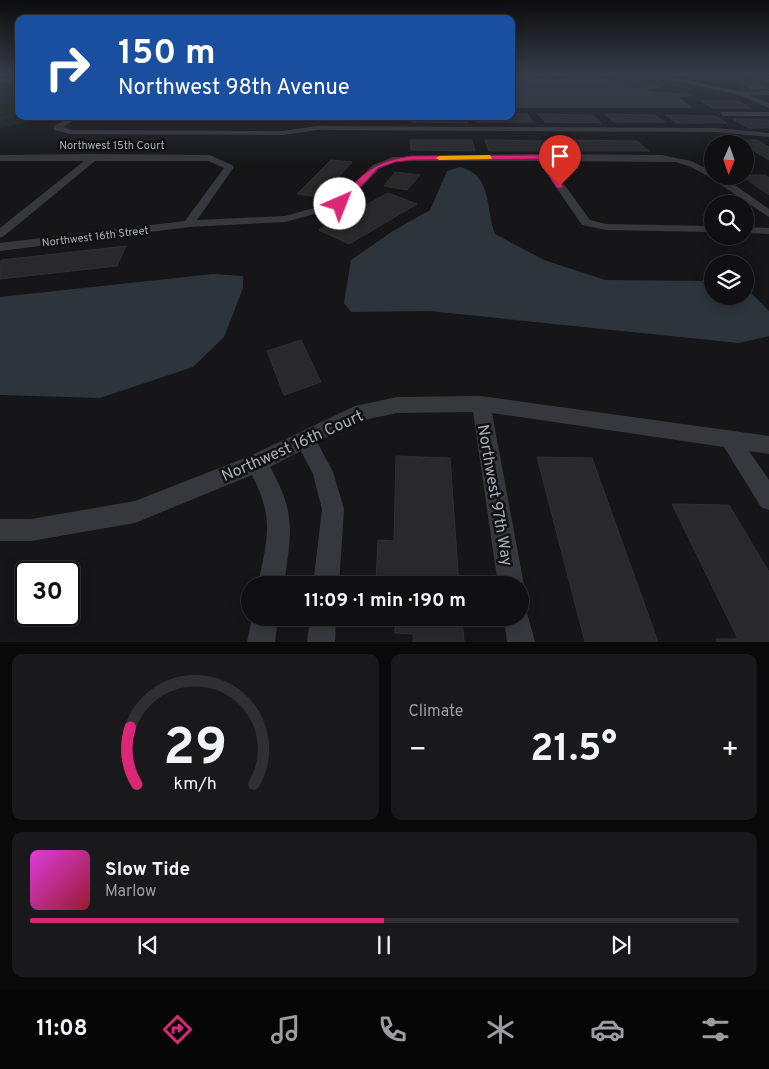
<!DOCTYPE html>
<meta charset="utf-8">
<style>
body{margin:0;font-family:Overpass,sans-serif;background:#19191b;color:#f1f3f6;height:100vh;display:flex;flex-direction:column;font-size:19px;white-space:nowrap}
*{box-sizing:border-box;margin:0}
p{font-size:16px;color:#9c9d9f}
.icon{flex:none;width:28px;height:28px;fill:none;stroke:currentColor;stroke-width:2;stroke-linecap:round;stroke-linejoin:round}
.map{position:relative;height:642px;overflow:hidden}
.sheet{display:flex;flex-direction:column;gap:12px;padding:12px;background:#09090a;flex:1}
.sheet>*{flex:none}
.top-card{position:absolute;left:15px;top:15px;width:500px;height:105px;border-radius:10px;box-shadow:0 2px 12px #0003,0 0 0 1px #303032;background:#1a4fa0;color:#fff;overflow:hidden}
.needle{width:32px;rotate:182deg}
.tools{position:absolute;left:704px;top:135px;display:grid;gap:10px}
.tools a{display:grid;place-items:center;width:50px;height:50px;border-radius:50%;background:#101012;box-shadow:0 2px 12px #0003,0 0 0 1px #303032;font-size:25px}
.speed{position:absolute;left:15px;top:561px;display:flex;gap:10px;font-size:25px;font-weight:700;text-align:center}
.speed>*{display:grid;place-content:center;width:65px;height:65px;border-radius:50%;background:#101012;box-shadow:0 2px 12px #0003,0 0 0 1px #303032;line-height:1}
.speed .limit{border:2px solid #111;border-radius:8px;background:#fff;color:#111}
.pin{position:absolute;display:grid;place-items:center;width:42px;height:42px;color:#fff;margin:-51px -21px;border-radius:50% 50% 50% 0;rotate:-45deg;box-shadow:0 0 5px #0007}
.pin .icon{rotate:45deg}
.me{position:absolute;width:55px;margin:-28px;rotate:44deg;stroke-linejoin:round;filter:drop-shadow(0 0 4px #0008)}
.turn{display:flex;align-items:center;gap:18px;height:105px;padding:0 20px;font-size:22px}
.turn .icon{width:65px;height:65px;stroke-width:2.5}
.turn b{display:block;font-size:35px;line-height:42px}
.big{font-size:38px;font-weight:700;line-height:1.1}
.sheet .card{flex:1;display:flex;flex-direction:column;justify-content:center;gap:8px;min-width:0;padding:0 18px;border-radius:10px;background:#19191b}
.sheet .dial{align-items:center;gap:0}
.dial svg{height:130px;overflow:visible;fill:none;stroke:#303032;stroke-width:7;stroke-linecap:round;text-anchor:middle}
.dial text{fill:#f1f3f6;stroke:none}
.song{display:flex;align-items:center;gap:15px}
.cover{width:60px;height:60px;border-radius:8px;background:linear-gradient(135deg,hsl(300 70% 55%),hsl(350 70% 35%))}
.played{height:5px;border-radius:2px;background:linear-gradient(90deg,#db2777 50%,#303032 50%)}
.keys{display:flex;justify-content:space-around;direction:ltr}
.heat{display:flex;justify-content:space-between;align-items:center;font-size:28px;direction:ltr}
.sheet .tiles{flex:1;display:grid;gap:12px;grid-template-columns:1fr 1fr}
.card:last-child{grid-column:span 2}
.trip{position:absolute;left:241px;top:576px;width:288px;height:50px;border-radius:25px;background:#101012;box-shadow:0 2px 12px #0003,0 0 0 1px #303032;font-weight:700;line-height:50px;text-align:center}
.dock{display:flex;height:80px;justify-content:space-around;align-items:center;background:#060607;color:#9c9d9f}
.dock .icon{width:35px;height:35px}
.dock .current{color:#db2777}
.dock b{font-size:22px;color:#f1f3f6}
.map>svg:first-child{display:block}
.green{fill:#1c231d}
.water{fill:#2c353c}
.building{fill:#29292c;stroke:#303034}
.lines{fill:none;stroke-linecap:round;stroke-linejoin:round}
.path{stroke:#3d3f44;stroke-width:1;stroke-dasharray:1 2;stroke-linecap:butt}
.minor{fill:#37383d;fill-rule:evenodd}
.route{fill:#db2777;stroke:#8e194d}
.slow{fill:#f59e0b}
.labels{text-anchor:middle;stroke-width:5;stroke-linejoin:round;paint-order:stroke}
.far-street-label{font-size:11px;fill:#a8adb8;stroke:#111113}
.near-street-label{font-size:16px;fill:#a8adb8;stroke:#111113}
</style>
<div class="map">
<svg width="769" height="642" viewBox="0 0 769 642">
<rect width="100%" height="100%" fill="#161618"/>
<path class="green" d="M 19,90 L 19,116 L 49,116 L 0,129 L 0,94 Z"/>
<path class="water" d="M 511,75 L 551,80 L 563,79 L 575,75 L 602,75 L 597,77 L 653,91 L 695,95 L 679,97 L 691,106 L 690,108 L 511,108 Z
M 460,167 C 493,175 485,208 495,234 L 544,260 L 605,280 L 712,281 L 712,296 L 745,296 L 745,288 L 747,289 L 769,311 L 769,336 L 739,343 L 429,311 L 351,312 L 344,303 L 351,260 L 393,231 L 430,210 L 447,171 Z
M 213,274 L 243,276 L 243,288 L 224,337 L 193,367 L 100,398 L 0,395 L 0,297 Z"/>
<path class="building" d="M 723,75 L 739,75 L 769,89 L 753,89 Z
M 624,77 L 661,87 L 648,89 L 612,79 Z
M 701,101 L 737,101 L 751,108 L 713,108 Z
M 511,114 L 527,114 L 533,122 L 477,122 L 474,116 L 511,116 Z
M 538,114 L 592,115 L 601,123 L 545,122 Z
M 604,114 L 655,115 L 665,122 L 614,122 Z
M 665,115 L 715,116 L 727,123 L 677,123 Z
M 411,116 L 466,116 L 468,123 L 412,122 Z
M 733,119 L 769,120 L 769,128 L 748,128 Z
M 410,140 L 472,140 L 475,151 L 411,150 Z
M 485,140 L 546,141 L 554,151 L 489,151 Z
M 567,140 L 637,141 L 649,151 L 575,151 Z
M 736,140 L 757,140 L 769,147 L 769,160 Z
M 331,160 L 352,162 L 321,197 L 297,194 Z
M 395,172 L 420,175 L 407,190 L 384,186 Z
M 745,175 L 765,175 L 769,178 L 769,195 L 742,176 Z
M 388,193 L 417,204 L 349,244 L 319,230 Z
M 126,246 L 117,266 L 0,279 L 1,260 Z
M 301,340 L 321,382 L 284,395 L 267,351 Z
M 396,456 L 450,458 L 459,585 L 395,585 L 395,583 L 376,582 L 378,540 L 394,541 Z
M 537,457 L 592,458 L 658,642 L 585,642 Z
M 672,504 L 729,505 L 769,572 L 769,642 L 717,642 L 716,639 L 738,639 Z
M 395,618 L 462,618 L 464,642 L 413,642 L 413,634 L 395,633 Z"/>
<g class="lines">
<path class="path" d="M 19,98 L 19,101
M 0,119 L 19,113"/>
<path class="minor" d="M 19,75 L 19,79 L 0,83 L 0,79 Z
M 650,75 L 662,75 L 743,92 L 769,91 L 769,95 L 750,95 L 769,103 L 769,108 L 739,95 Z
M 753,75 L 769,79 L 769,83 L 754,76 Z
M 720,112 L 769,112 L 769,116 L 723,116 Z
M 71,116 L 80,116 L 63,127 L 71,130 L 256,131 L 283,131 L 317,126 L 716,128 L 769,133 L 769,137 L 716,132 L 317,130 L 283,135 L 70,134 L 54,130 L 54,126 Z
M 94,154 L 210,155 L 232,165 L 234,167 L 197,220 L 285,216 L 336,202 L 373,165 L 393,157 L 540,154 L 662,155 L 691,161 L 712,171 L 712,176 L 722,176 L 769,209 L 769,217 L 711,178 L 691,167 L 676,162 L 547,161 L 590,220 L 606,224 L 712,226 L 712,232 L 606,230 L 582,225 L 538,161 L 412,161 L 395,162 L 379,169 L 344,206 L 285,222 L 189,227 L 0,251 L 0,243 L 185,221 L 224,168 L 208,161 L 95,161 L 4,236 L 0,238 L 0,228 L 84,161 L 0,161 L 0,155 Z
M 745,227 L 769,228 L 769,234 L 745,233 Z
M 481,396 L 769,436 L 769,454 L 749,451 L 769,480 L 769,510 L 761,507 L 724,447 L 492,413 L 524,585 L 520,594 L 520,585 L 498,585 L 473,412 L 397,413 L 359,421 L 317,442 L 333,472 L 344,509 L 339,585 L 313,585 L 322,509 L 313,474 L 301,451 L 270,467 C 297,515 291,533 284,585 L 258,585 C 267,538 275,520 252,475 L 135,523 L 31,541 L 0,541 L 0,519 L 31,519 L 135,501 L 250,456 L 355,406 L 397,397 Z
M 520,606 L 526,609 L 535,642 L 507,642 L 504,618 L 520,618 Z
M 252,618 L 278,618 L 275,642 L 247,642 Z
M 310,618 L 336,618 L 335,642 L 307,642 Z"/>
</g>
<linearGradient id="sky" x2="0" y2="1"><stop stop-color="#0c0c0d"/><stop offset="0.45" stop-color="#363c48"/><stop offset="1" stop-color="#363c48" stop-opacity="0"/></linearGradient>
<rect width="769" height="165" fill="url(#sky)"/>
<path class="route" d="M 540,155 L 563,186 L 562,188 L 557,188 L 538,159 L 412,160 L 395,162 L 378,168 L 343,206 L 336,204 C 361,174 374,161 412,156 Z"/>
<path class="slow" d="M 490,155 L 492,159 L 439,160 L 436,158 L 439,156 Z"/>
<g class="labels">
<g class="far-street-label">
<text x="112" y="149">Northwest 15th Court</text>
<text transform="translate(95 236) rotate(-7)" y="4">Northwest 16th Street</text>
</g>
<g class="near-street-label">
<text transform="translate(292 445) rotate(-24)" y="6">Northwest 16th Court</text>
<text transform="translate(496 495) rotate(80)" y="6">Northwest 97th Way</text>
</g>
</g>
</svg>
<div class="tools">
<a><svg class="needle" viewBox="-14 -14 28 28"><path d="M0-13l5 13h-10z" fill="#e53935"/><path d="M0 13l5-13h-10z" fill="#9c9d9f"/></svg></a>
<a><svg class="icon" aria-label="search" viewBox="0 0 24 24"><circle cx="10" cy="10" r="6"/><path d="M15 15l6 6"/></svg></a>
<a><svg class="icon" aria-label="layers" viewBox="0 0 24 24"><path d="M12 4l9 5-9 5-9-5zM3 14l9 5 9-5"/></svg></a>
</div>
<div class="speed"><div class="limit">30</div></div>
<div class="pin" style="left:560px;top:186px;background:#d93025"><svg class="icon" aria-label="arrive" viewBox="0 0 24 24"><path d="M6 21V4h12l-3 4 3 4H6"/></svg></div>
<svg class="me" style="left:340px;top:204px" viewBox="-20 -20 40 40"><circle r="19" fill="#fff"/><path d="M0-13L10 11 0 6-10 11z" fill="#db2777"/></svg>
<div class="trip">11:09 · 1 min · 190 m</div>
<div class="top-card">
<div class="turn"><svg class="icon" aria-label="right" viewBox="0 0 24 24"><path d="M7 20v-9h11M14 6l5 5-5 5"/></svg><div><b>150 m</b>Northwest 98th Avenue</div></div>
</div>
</div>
<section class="sheet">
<div class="tiles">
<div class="card dial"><svg viewBox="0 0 100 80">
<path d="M14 69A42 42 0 1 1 86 69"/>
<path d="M14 69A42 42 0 0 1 10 34" stroke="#db2777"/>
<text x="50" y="56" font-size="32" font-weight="700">29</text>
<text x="50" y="72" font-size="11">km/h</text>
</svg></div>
<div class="card"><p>Climate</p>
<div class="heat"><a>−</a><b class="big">21.5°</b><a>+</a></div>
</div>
<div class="card">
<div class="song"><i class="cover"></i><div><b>Slow Tide</b><p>Marlow</p></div></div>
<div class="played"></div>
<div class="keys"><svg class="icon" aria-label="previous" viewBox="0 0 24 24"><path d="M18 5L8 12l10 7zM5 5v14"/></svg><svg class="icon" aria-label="pause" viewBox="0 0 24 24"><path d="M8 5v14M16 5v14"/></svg><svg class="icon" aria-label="next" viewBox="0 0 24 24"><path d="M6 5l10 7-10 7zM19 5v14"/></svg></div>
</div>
</div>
</section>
<nav class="dock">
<b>11:08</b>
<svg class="icon current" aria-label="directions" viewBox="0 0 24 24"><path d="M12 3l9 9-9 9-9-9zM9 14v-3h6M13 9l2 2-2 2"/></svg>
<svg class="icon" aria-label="music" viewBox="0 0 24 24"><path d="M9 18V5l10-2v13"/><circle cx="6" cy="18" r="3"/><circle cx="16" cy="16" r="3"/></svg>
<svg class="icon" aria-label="phone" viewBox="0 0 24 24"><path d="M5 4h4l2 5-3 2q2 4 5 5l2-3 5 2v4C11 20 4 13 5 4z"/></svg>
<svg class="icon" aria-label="climate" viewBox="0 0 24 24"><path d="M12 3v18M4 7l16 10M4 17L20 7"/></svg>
<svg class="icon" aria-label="car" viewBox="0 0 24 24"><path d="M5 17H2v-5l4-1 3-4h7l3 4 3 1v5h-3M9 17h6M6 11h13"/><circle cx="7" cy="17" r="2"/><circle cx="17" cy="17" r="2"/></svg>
<svg class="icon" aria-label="filters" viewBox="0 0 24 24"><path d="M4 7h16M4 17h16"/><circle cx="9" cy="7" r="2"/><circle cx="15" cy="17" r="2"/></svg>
</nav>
